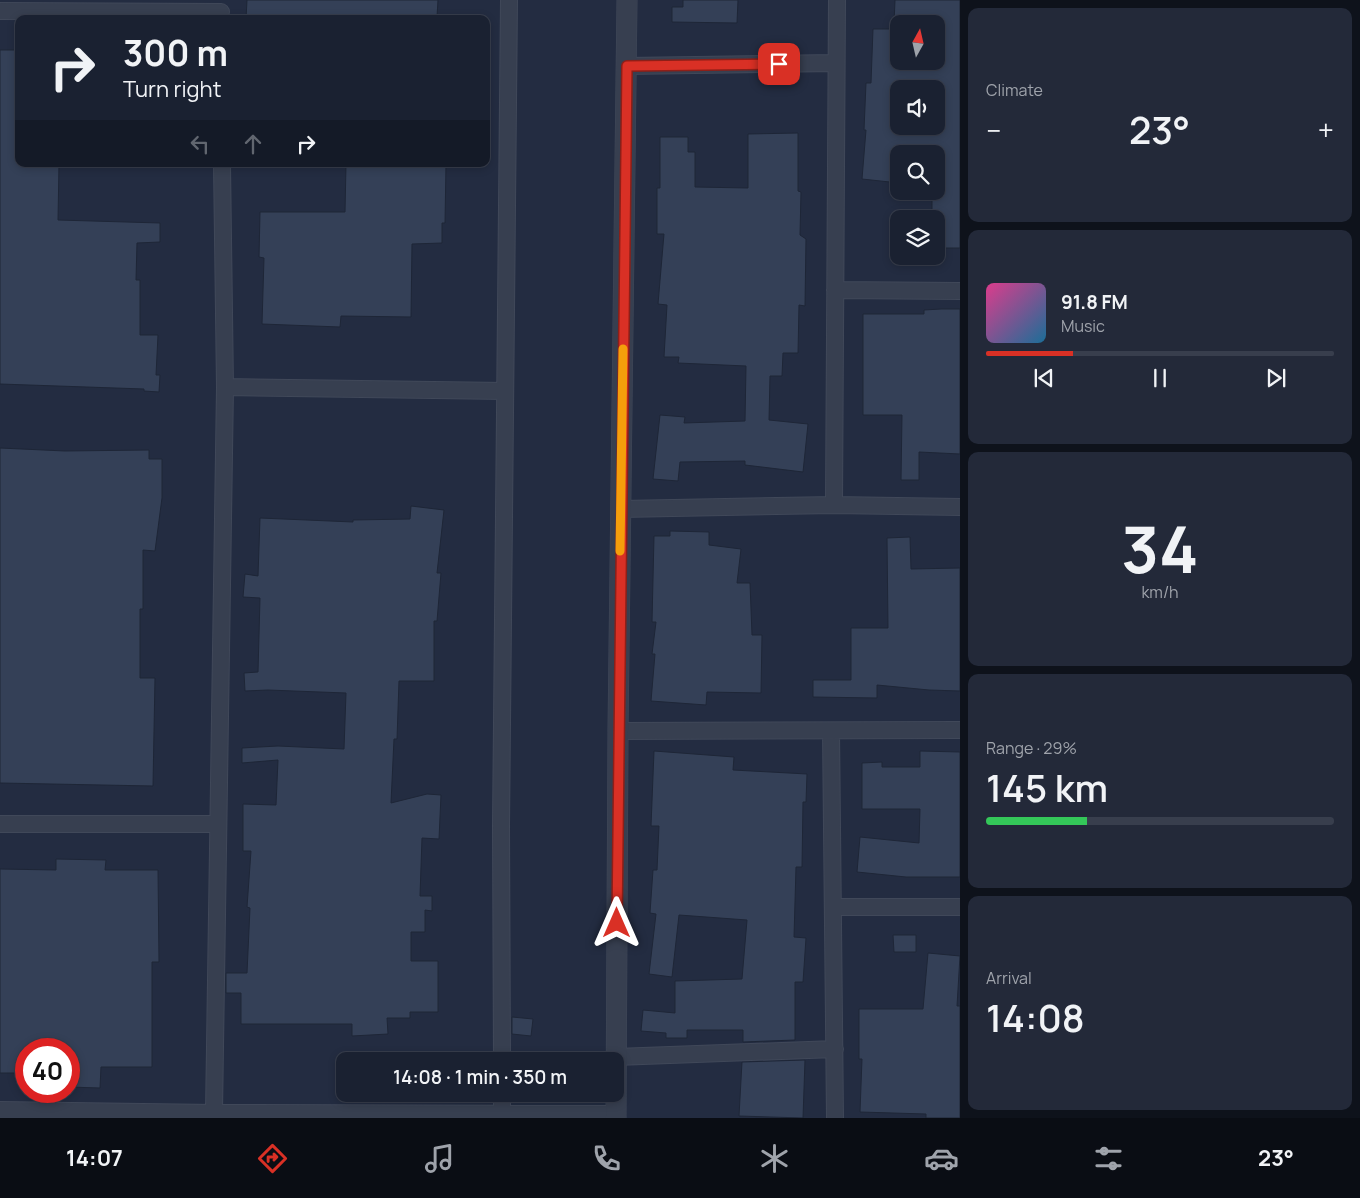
<!DOCTYPE html>
<meta charset="utf-8">
<style>
body{margin:0;font-family:Manrope,sans-serif;background:#232939;color:#f1f3f6;height:100vh;display:flex;flex-direction:column;font-size:19px;white-space:nowrap}
*{box-sizing:border-box;margin:0}
p{font-size:16px;color:#9fa3ab}
.icon{flex:none;width:28px;height:28px;fill:none;stroke:currentColor;stroke-width:2;stroke-linecap:round;stroke-linejoin:round}
.map{position:relative;flex:1;overflow:hidden}
.details{display:flex;flex-direction:column;gap:8px;padding:8px;background:#0e121b;width:400px}
.details>*{flex:none}
.hud{position:absolute;left:15px;top:15px;width:475px;height:152px;border-radius:10px;box-shadow:0 2px 8px #0003,0 0 0 1px #383e4d;background:#1a2131;color:#f1f3f6;overflow:hidden}
.needle{width:32px;rotate:8deg}
.buttons{position:absolute;left:890px;top:15px;display:grid;gap:10px}
.buttons a{display:grid;place-items:center;width:55px;height:55px;border-radius:10px;background:#1a2131;box-shadow:0 2px 8px #0003,0 0 0 1px #383e4d;font-size:25px}
.speed{position:absolute;left:15px;top:1038px;display:flex;gap:10px;font-size:25px;font-weight:700;text-align:center}
.speed>*{display:grid;place-content:center;width:65px;height:65px;border-radius:50%;background:#1a2131;box-shadow:0 2px 8px #0003,0 0 0 1px #383e4d;line-height:1}
.speed .limit{border:8px solid #d22;background:#fff;color:#111}
.pin{position:absolute;display:grid;place-items:center;width:42px;height:42px;color:#fff;margin:-21px;border-radius:10px;box-shadow:0 2px 8px #0006}
.me{position:absolute;width:55px;margin:-28px;rotate:0deg;stroke-linejoin:round;filter:drop-shadow(0 0 4px #0008)}
.turn{display:flex;align-items:center;gap:18px;height:105px;padding:0 25px;font-size:22px}
.turn .icon{width:65px;height:65px;stroke-width:2.5}
.turn b{display:block;font-size:35px;line-height:42px}
.lanes{display:flex;align-items:center;height:48px;padding:0 25px;background:#0003;justify-content:center;gap:25px;direction:ltr}
.lanes .off{opacity:.35}
.big{font-size:38px;font-weight:600;line-height:1.1}
.details .tile{flex:1;display:flex;flex-direction:column;justify-content:center;gap:8px;min-width:0;padding:0 18px;border-radius:10px;background:#232939}
.details .dial{align-items:center;gap:0}
.dial b{font-size:65px;line-height:1}
.song{display:flex;align-items:center;gap:15px}
.cover{width:60px;height:60px;border-radius:8px;background:linear-gradient(135deg,hsl(330 70% 55%),hsl(200 70% 35%))}
.played{height:5px;border-radius:2px;background:linear-gradient(90deg,#d93025 25%,#383e4d 25%)}
.keys{display:flex;justify-content:space-around;direction:ltr}
.heat{display:flex;justify-content:space-between;align-items:center;font-size:28px;direction:ltr}
.charge{height:8px;border-radius:4px;background:linear-gradient(90deg,#34c759 29%,#383e4d 0)}
.trip{position:absolute;left:336px;top:1052px;width:288px;height:50px;border-radius:10px;background:#1a2131;box-shadow:0 2px 8px #0003,0 0 0 1px #383e4d;font-weight:600;line-height:50px;text-align:center}
.tabs{display:flex;height:80px;justify-content:space-around;align-items:center;background:#0a0d14;color:#9fa3ab}
.tabs .icon{width:35px;height:35px}
.tabs .on{color:#d93025}
.tabs b{font-size:22px;color:#f1f3f6}
main{display:flex;flex:1;min-height:0}
.map>svg:first-child{display:block}
.building{fill:#344057;stroke:#1e2637;fill-rule:evenodd}
.lines{fill:none;stroke-linecap:round;stroke-linejoin:round}
.minor-casing{stroke:#404859;stroke-width:18}
.tertiary-casing{stroke:#404859;stroke-width:21}
.minor{stroke:#373f50;stroke-width:16}
.tertiary{stroke:#373f50;stroke-width:20}
.route-casing{stroke:#8d1f18;stroke-width:12}
.route{stroke:#d93025;stroke-width:9}
.slow{stroke:#f59e0b;stroke-width:9}
</style>
<main>
<div class="map">
<svg width="960" height="1118" viewBox="0 0 960 1118">
<rect width="100%" height="100%" fill="#232c41"/>
<path class="building" d="M 247,0 L 438,0 L 437,17 L 431,17 L 431,19 L 246,19 Z
M 683,0 L 738,0 L 737,23 L 672,22 L 672,7 L 683,7 Z
M 895,0 L 960,0 L 960,248 L 936,248 L 936,219 L 932,219 L 932,200 L 936,200 L 936,154 L 899,154 L 899,183 L 862,179 L 866,130 L 864,130 L 866,83 L 871,83 L 873,29 L 899,29 L 899,61 L 936,61 L 936,24 L 894,24 ZM 899,89 L 936,89 L 936,126 L 899,126 Z
M 0,50 L 19,50 L 19,164 L 59,164 L 58,220 L 160,223 L 160,242 L 137,243 L 136,280 L 140,280 L 140,335 L 158,335 L 156,375 L 160,375 L 159,392 L 144,391 L 144,389 L 0,384 Z
M 798,133 L 798,191 L 801,192 L 800,235 L 806,239 L 805,306 L 799,305 L 798,353 L 783,353 L 782,376 L 770,376 L 769,420 L 808,424 L 803,472 L 745,465 L 745,461 L 680,462 L 678,481 L 653,479 L 660,415 L 685,417 L 684,423 L 745,421 L 746,366 L 678,363 L 679,357 L 664,357 L 667,305 L 658,304 L 664,234 L 657,234 L 657,188 L 660,188 L 660,137 L 688,137 L 688,152 L 695,152 L 695,187 L 748,188 L 748,134 Z
M 346,164 L 446,164 L 445,223 L 442,223 L 442,243 L 412,244 L 411,317 L 341,316 L 340,327 L 262,324 L 264,258 L 259,257 L 260,212 L 345,212 Z
M 941,309 L 960,309 L 960,454 L 919,452 L 919,480 L 901,480 L 902,415 L 863,415 L 863,314 L 924,314 L 924,310 Z
M 0,448 L 65,451 L 149,450 L 149,459 L 162,459 L 162,498 L 155,551 L 143,550 L 143,609 L 140,609 L 140,678 L 155,678 L 153,786 L 0,783 Z
M 411,506 L 444,510 L 437,573 L 441,573 L 437,621 L 434,621 L 434,681 L 399,681 L 397,739 L 394,739 L 391,803 L 427,794 L 441,795 L 439,839 L 422,838 L 420,896 L 432,896 L 432,911 L 425,910 L 425,932 L 411,932 L 411,961 L 438,961 L 438,1012 L 410,1012 L 410,1018 L 387,1018 L 388,1034 L 352,1036 L 352,1024 L 241,1024 L 241,993 L 226,993 L 226,973 L 247,973 L 250,908 L 247,907 L 251,851 L 243,851 L 243,804 L 276,805 L 278,760 L 242,763 L 242,748 L 278,746 L 344,749 L 346,693 L 268,690 L 245,691 L 244,673 L 258,672 L 260,598 L 243,597 L 245,574 L 258,576 L 260,518 L 353,522 L 353,520 L 410,519 Z
M 670,531 L 709,532 L 709,545 L 741,549 L 737,583 L 750,583 L 752,635 L 762,635 L 761,693 L 707,692 L 706,705 L 651,701 L 655,654 L 652,654 L 656,622 L 652,622 L 654,536 L 670,536 Z
M 910,537 L 911,569 L 960,568 L 960,691 L 929,690 L 877,685 L 877,698 L 813,697 L 813,680 L 851,680 L 851,628 L 888,628 L 887,538 Z
M 654,751 L 734,757 L 733,770 L 807,774 L 806,802 L 803,802 L 802,867 L 796,867 L 794,937 L 806,938 L 803,982 L 795,982 L 795,1040 L 743,1042 L 743,1030 L 687,1030 L 687,1038 L 666,1038 L 666,1033 L 641,1031 L 643,1010 L 675,1013 L 675,981 L 742,979 L 747,920 L 679,915 L 672,977 L 649,974 L 656,914 L 650,913 L 653,870 L 657,870 L 659,826 L 651,826 Z
M 920,751 L 960,752 L 960,877 L 906,877 L 857,872 L 860,837 L 919,843 L 920,809 L 862,809 L 862,763 L 882,762 L 882,767 L 920,767 Z
M 56,859 L 106,860 L 105,870 L 158,870 L 159,962 L 152,962 L 152,1067 L 101,1067 L 100,1088 L 69,1087 L 69,1049 L 26,1049 L 26,1073 L 0,1073 L 0,869 L 56,870 Z
M 893,935 L 916,935 L 916,952 L 894,952 Z
M 928,953 L 960,956 L 957,1006 L 960,1006 L 960,1118 L 926,1118 L 926,1114 L 860,1112 L 862,1059 L 859,1059 L 859,1009 L 923,1009 Z
M 512,1017 L 533,1019 L 531,1036 L 512,1034 Z
M 805,1060 L 803,1118 L 739,1116 L 742,1062 Z"/>
<g class="lines">
<defs>
<path id="minor" d="M 0,11 L 221,12
M 627,66 L 836,63
M 835,290 L 960,291
M 225,387 L 505,391
M 834,505 L 837,0
M 621,509 L 834,505 L 960,507
M 618,731 L 960,730
M 831,731 L 835,1118
M 0,824 L 218,824
M 833,907 L 960,907
M 616,1057 L 835,1049
M 502,1061 L 501,826 L 509,0
M 0,1110 L 214,1113 L 616,1114
M 214,1113 L 225,387 L 222,164
M 502,1118 L 502,1094"/>
<path id="tertiary" d="M 616,1118 L 618,731 L 627,0"/>
</defs>
<use href="#minor" class="minor-casing"/>
<use href="#tertiary" class="tertiary-casing"/>
<use href="#minor" class="minor"/>
<use href="#tertiary" class="tertiary"/>
</g>
<g class="lines">
<defs>
<path id="route" d="M 617,923 L 627,66 L 779,64"/>
</defs>
<use href="#route" class="route-casing"/>
<use href="#route" class="route"/>
<path class="slow" d="M 620,551 L 623,349"/>
</g>
</svg>
<div class="buttons">
<a><svg class="needle" viewBox="-14 -14 28 28"><path d="M0-13l5 13h-10z" fill="#e53935"/><path d="M0 13l5-13h-10z" fill="#9fa3ab"/></svg></a>
<a><svg class="icon" aria-label="sound" viewBox="0 0 24 24"><path d="M4 9h4l5-4v14l-5-4H4zM17 9q2 3 0 6"/></svg></a>
<a><svg class="icon" aria-label="search" viewBox="0 0 24 24"><circle cx="10" cy="10" r="6"/><path d="M15 15l6 6"/></svg></a>
<a><svg class="icon" aria-label="layers" viewBox="0 0 24 24"><path d="M12 4l9 5-9 5-9-5zM3 14l9 5 9-5"/></svg></a>
</div>
<div class="speed"><div class="limit">40</div></div>
<div class="pin" style="left:779px;top:64px;background:#d93025"><svg class="icon" aria-label="arrive" viewBox="0 0 24 24"><path d="M6 21V4h12l-3 4 3 4H6"/></svg></div>
<svg class="me" style="left:617px;top:923px" viewBox="-20 -20 40 40"><path d="M0-17L14 15 0 8-14 15z" fill="#d93025" stroke="#fff" stroke-width="4"/></svg>
<div class="trip">14:08 · 1 min · 350 m</div>
<div class="hud">
<div class="turn"><svg class="icon" aria-label="right" viewBox="0 0 24 24"><path d="M7 20v-9h11M14 6l5 5-5 5"/></svg><div><b>300 m</b>Turn right</div></div>
<div class="lanes"><svg class="icon off" aria-label="left" viewBox="0 0 24 24"><path d="M17 20v-9H6M10 6l-5 5 5 5"/></svg><svg class="icon off" aria-label="ahead" viewBox="0 0 24 24"><path d="M12 20V5M6 11l6-6 6 6"/></svg><svg class="icon" aria-label="right" viewBox="0 0 24 24"><path d="M7 20v-9h11M14 6l5 5-5 5"/></svg></div>
</div>
</div>
<section class="details">
<div class="tile"><p>Climate</p>
<div class="heat"><a>−</a><b class="big">23°</b><a>+</a></div>
</div>
<div class="tile">
<div class="song"><i class="cover"></i><div><b>91.8 FM</b><p>Music</p></div></div>
<div class="played"></div>
<div class="keys"><svg class="icon" aria-label="previous" viewBox="0 0 24 24"><path d="M18 5L8 12l10 7zM5 5v14"/></svg><svg class="icon" aria-label="pause" viewBox="0 0 24 24"><path d="M8 5v14M16 5v14"/></svg><svg class="icon" aria-label="next" viewBox="0 0 24 24"><path d="M6 5l10 7-10 7zM19 5v14"/></svg></div>
</div>
<div class="tile dial"><b>34</b><p>km/h</p></div>
<div class="tile"><p>Range · 29%</p><b class="big">145 km</b><div class="charge"></div></div>
<div class="tile"><p>Arrival</p><b class="big">14:08</b></div>
</section>
</main>
<nav class="tabs">
<b>14:07</b>
<svg class="icon on" aria-label="directions" viewBox="0 0 24 24"><path d="M12 3l9 9-9 9-9-9zM9 14v-3h6M13 9l2 2-2 2"/></svg>
<svg class="icon" aria-label="music" viewBox="0 0 24 24"><path d="M9 18V5l10-2v13"/><circle cx="6" cy="18" r="3"/><circle cx="16" cy="16" r="3"/></svg>
<svg class="icon" aria-label="phone" viewBox="0 0 24 24"><path d="M5 4h4l2 5-3 2q2 4 5 5l2-3 5 2v4C11 20 4 13 5 4z"/></svg>
<svg class="icon" aria-label="climate" viewBox="0 0 24 24"><path d="M12 3v18M4 7l16 10M4 17L20 7"/></svg>
<svg class="icon" aria-label="car" viewBox="0 0 24 24"><path d="M5 17H2v-5l4-1 3-4h7l3 4 3 1v5h-3M9 17h6M6 11h13"/><circle cx="7" cy="17" r="2"/><circle cx="17" cy="17" r="2"/></svg>
<svg class="icon" aria-label="filters" viewBox="0 0 24 24"><path d="M4 7h16M4 17h16"/><circle cx="9" cy="7" r="2"/><circle cx="15" cy="17" r="2"/></svg>
<b>23°</b>
</nav>
